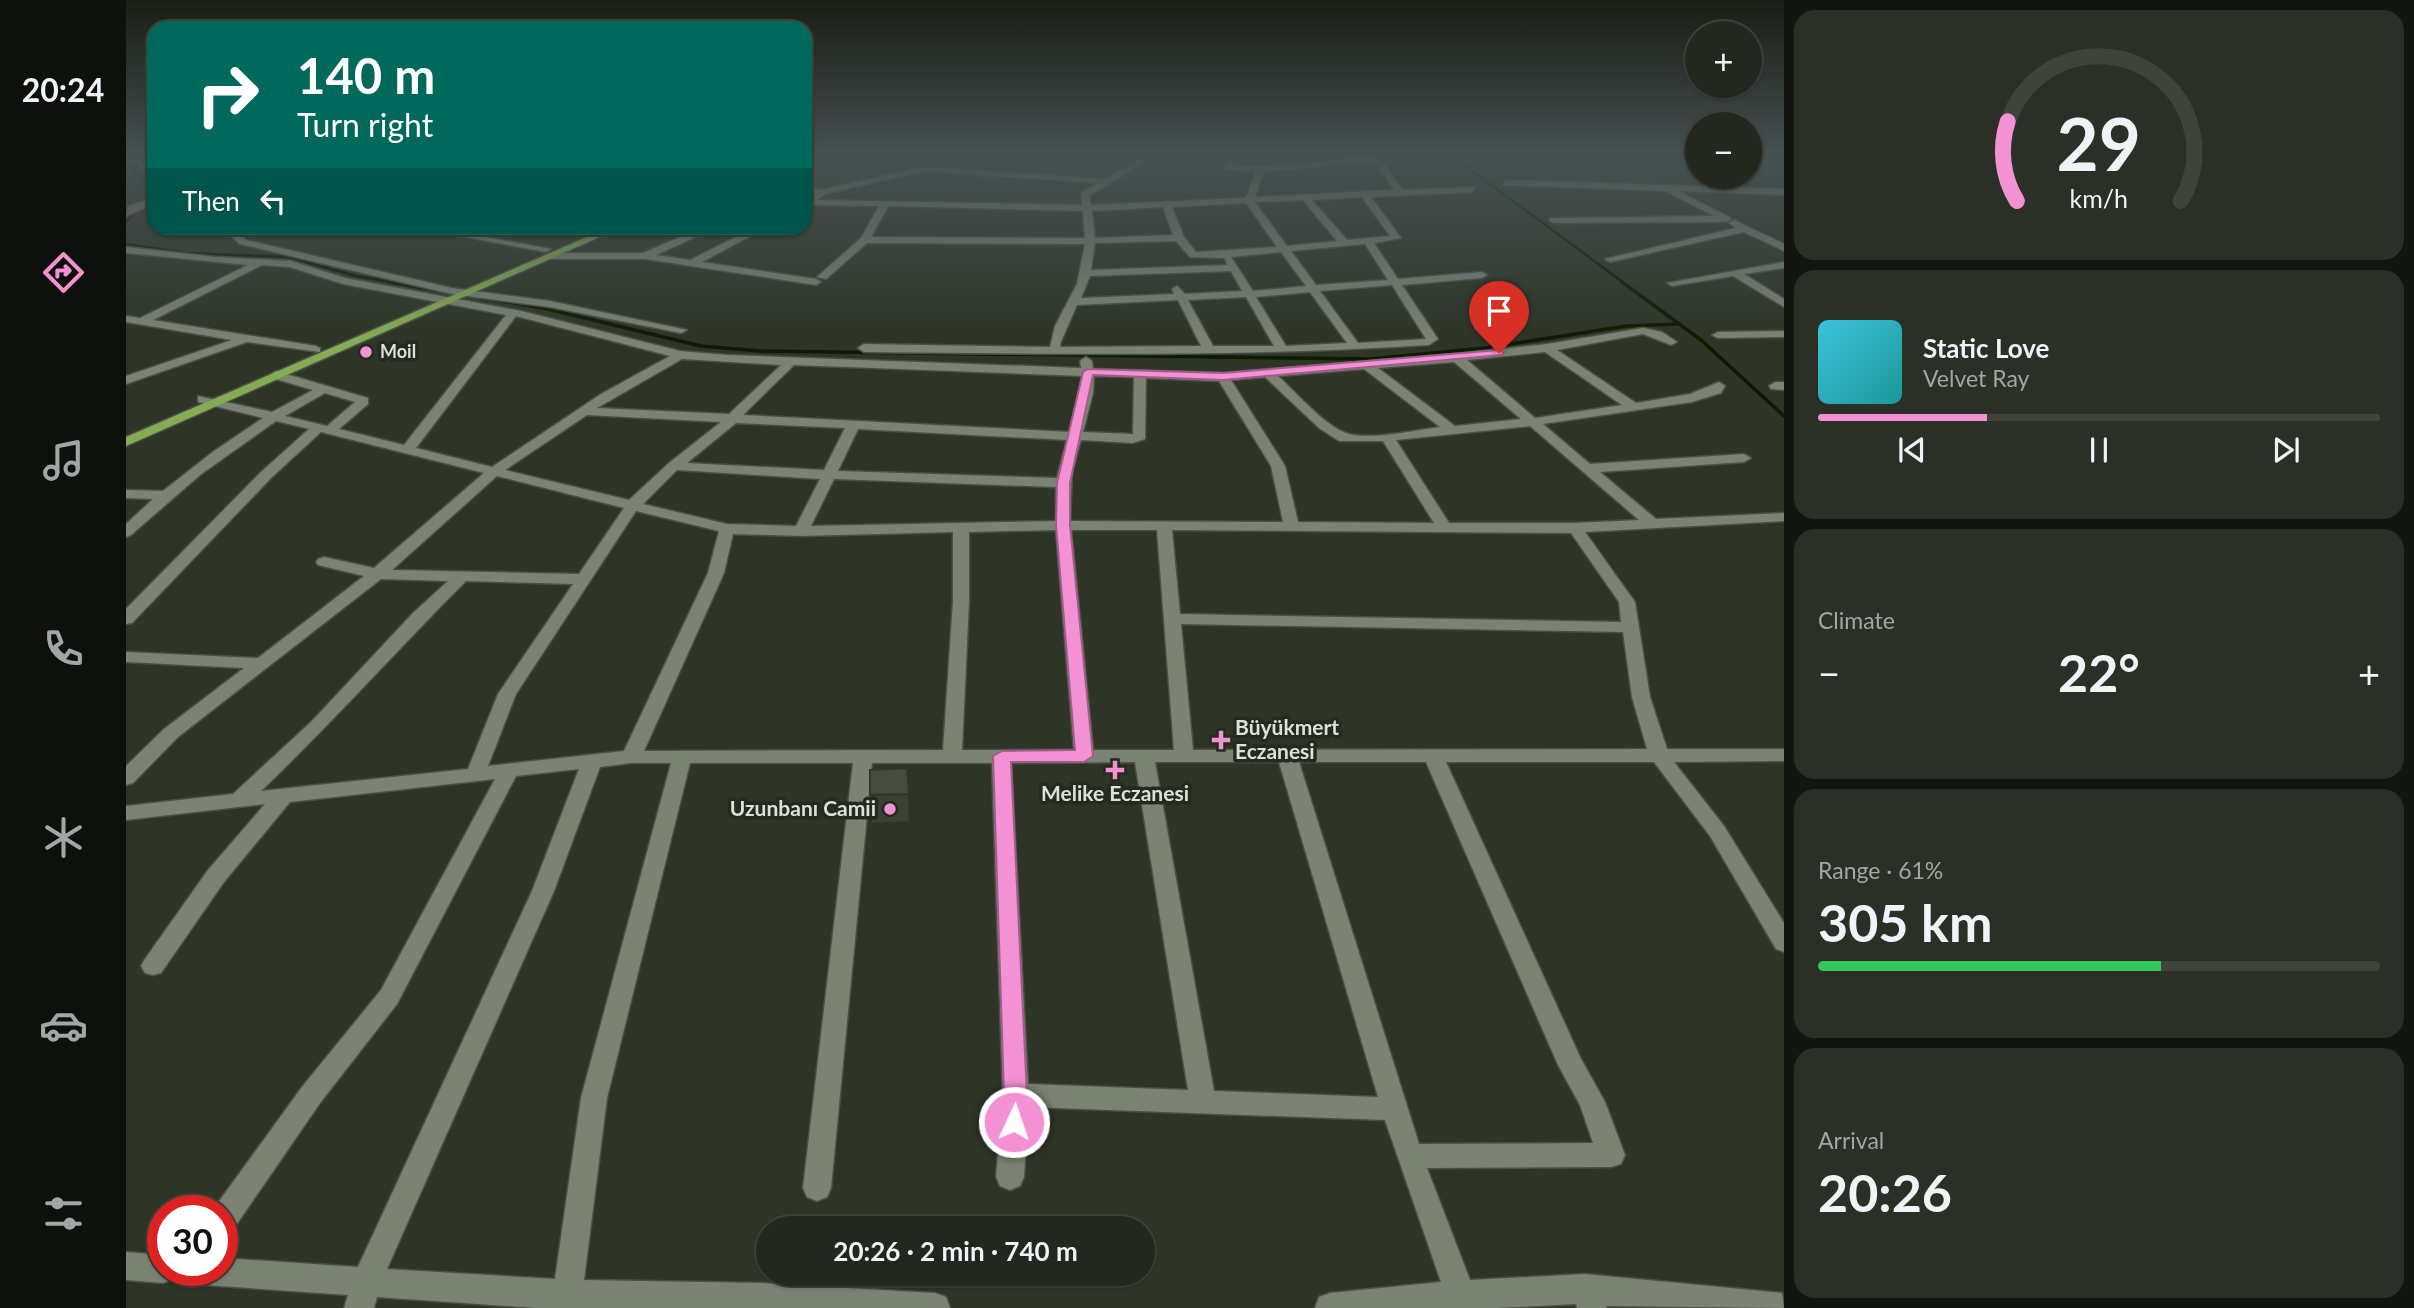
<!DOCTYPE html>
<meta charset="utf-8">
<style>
body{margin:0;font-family:Lato,sans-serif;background:#2a3026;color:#f1f3f6;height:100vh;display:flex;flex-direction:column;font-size:26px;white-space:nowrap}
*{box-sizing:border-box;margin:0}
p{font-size:23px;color:#a2a6a4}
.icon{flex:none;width:38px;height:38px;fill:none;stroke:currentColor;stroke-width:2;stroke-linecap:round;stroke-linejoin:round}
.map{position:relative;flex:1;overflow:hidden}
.side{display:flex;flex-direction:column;gap:10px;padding:10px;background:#131610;width:630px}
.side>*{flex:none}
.hud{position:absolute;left:21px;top:21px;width:665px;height:214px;border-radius:21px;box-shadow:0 2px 5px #0004,0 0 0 2px #3f443b;background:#00695c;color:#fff;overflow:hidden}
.controls{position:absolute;left:1559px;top:21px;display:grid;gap:14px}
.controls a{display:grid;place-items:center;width:77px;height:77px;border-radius:50%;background:#22281d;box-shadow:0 2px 5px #0004,0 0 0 2px #3f443b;font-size:35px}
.speed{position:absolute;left:21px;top:1195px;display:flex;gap:14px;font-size:35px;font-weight:700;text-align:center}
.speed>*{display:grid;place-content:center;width:91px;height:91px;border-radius:50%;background:#22281d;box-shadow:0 2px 5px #0004,0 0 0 2px #3f443b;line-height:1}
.speed .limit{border:10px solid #d22;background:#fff;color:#111}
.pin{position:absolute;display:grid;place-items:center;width:60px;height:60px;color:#fff;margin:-72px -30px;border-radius:50% 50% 50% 0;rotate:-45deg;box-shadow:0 0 7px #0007}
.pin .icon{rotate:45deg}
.me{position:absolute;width:77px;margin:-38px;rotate:3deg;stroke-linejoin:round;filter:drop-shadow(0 0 5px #0008)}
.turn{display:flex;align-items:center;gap:24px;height:147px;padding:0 35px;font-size:32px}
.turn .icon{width:91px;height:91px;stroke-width:2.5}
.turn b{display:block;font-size:49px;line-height:60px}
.then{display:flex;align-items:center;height:66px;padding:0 35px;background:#0003;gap:14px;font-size:26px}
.big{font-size:52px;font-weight:700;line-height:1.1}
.side .card{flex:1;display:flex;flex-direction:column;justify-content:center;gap:10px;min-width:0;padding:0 24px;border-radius:21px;background:#2a3026}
.side .dial{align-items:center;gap:0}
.dial svg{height:182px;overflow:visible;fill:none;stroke:#3f443b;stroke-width:7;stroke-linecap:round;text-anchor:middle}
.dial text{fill:#f1f3f6;stroke:none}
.song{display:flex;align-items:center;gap:21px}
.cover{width:84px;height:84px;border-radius:10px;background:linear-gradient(135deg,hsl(190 70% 55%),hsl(180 70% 35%))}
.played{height:7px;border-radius:4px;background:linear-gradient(90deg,#f491d4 30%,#3f443b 30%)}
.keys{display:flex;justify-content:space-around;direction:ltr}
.heat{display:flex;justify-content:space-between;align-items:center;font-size:38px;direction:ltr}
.charge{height:10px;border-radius:5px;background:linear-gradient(90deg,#34c759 61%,#3f443b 0)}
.trip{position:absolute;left:630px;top:1216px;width:399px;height:70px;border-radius:35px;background:#22281d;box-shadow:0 2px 5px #0004,0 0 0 2px #3f443b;font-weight:700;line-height:70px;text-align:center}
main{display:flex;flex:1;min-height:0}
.dock{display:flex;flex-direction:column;width:126px;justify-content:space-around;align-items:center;background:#0e100c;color:#a2a6a4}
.dock .icon{width:49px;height:49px}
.dock .selected{color:#f491d4}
.dock b{font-size:32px;color:#f1f3f6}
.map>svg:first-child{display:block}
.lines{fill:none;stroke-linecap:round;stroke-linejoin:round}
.stream-far1{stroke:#0d1b00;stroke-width:2.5}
.stream{stroke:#0d1b00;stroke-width:3.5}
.minor-casing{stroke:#495044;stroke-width:3}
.major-casing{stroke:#495044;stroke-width:3}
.minor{fill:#7b8373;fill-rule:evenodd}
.major{fill:#85ac54;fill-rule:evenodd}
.wall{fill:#3b4235}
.building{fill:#454d3e;stroke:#30362b;stroke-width:2}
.route{fill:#f491d4;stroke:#9f5e8a;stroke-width:2}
.poi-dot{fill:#f491d4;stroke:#242b1e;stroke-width:2.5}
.labels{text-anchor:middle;stroke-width:7;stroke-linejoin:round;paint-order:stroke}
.far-poi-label{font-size:18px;font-weight:bold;fill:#dce1d8;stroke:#242b1e;text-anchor:start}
.poi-label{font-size:21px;font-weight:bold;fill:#dce1d8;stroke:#242b1e;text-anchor:start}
</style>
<main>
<nav class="dock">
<b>20:24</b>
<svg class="icon selected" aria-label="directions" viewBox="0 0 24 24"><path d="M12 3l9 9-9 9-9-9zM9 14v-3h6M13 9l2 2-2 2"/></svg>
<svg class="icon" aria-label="music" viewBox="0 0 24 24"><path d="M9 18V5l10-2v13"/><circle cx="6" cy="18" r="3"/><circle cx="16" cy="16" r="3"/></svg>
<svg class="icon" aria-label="phone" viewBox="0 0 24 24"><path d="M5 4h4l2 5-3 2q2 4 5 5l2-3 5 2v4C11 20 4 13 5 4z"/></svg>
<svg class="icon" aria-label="climate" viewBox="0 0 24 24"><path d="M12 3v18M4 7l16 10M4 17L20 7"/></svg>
<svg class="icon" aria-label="car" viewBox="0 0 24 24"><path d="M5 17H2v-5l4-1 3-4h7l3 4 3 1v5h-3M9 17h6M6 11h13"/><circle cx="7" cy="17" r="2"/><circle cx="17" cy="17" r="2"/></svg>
<svg class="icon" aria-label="filters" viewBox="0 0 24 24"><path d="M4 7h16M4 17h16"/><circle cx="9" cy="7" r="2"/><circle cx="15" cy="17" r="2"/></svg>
</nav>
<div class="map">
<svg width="1658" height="1308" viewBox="0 0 1658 1308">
<rect width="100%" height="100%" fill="#2e3527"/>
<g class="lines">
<path class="stream-far1" d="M 1326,156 L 1498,283
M 0,160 L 7,165 L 8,173 L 28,183
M 0,222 L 28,192
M 0,244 L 60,253 L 162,257 L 230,276 L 273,283"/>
<path class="stream" d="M 263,282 L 417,308 L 575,346 L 635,351 L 1244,359 L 1359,348 L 1500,326 L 1552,324
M 1496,282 L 1575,340 L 1658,416"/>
<defs>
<path id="minor" d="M 0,156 L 28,169 L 28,174 L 0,160 Z
M 1019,156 L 1028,156 L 963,196 L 965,205 L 1120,198 L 1130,171 L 1098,169 L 1103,156 L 1111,156 L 1106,165 L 1128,167 L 1200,162 L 1212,157 L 1253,156 L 1277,190 L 1349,187 L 1346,192 L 1245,197 L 1275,238 L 1248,243 L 1272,279 L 1356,272 L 1361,275 L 1356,278 L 1276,285 L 1312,339 L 1303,345 C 1115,357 927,354 738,352 L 732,348 L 738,344 L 924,347 L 929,326 L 951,284 L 959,244 L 741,243 L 700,279 L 691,277 L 735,238 L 753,206 L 679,205 L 679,199 L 688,194 L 679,189 L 679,183 L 694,190 L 798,167 L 979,179 ZM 1213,161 L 1249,161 L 1268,190 L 1129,197 L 1138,171 L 1202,166 ZM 798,171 L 972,183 L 955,193 L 956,205 L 691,200 L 699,194 ZM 1236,197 L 1264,236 L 1221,240 L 1186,200 ZM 1177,200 L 1211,241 L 1161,246 L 1129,202 ZM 1120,203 L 1151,247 L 1070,252 L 1058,237 L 1046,207 ZM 762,206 L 957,211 L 959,238 L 745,237 ZM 1037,207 L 1047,235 L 969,238 L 966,211 ZM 1050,241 L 1064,257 L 1099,258 L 1101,265 L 965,270 L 969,243 ZM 1239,244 L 1262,280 L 1190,285 L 1165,251 ZM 1155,252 L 1180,286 L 1127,291 L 1105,257 ZM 1105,271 L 1116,291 L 1059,294 L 1051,286 L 1046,289 L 1048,294 L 955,298 L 964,276 ZM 1266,285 L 1300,339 L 1232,343 L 1194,291 ZM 1184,292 L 1221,343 L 1160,346 L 1130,297 ZM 1120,297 L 1148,346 L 1087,346 L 1062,300 ZM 1052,300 L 1075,346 L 935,347 L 934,344 L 951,305 Z
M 1380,180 L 1658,189 L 1658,195 L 1552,191 L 1603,217 L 1605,219 L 1600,222 L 1428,223 L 1423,220 L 1425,218 L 1588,216 L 1539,191 L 1377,185 Z
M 28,198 L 28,204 L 0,216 L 2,206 Z
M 1608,220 L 1658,244 L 1658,251 L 1618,232 L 1484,262 L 1479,259 L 1610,228 L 1603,223 Z
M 96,228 L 106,228 L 120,240 L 326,288 L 424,301 L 561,330 L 555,333 L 424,307 L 326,294 L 114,244 Z
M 291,228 L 310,228 L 425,249 L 420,252 Z
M 575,228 L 602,228 L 630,233 L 576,262 L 690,279 L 695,282 L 690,285 L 519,259 L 425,259 L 420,256 L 425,253 L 517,253 ZM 583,231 L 614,235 L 564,260 L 530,255 Z
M 0,247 L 89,257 L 165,261 L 219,278 L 395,311 L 554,351 L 601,355 L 955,368 L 954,361 L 960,357 L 966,361 L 967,369 L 1097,373 L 1331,354 L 1421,344 L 1517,328 L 1536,332 L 1551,342 L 1545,345 L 1517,334 L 1431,350 L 1510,403 L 1564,394 L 1593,382 L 1599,386 L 1595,393 L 1566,402 L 1417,424 L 1464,464 L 1618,454 L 1625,458 L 1618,462 L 1474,472 L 1530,519 L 1658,513 L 1658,521 L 1459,532 L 1509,602 L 1524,697 L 1541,749 L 1658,749 L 1658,761 L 1548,762 L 1598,826 L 1658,923 L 1658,952 L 1650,949 L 1584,836 L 1528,762 L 1320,762 L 1455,1059 L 1479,1102 L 1499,1155 L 1495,1164 L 1485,1167 L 1301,1168 L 1344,1280 L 1459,1274 L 1656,1293 L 1658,1308 L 1480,1306 L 1481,1308 L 1451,1308 L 1450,1304 L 1372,1308 L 1189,1308 L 1193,1297 L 1204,1293 L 1315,1282 L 1259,1120 L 902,1107 L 898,1177 L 894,1186 L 884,1190 L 874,1186 L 870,1177 L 877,1095 L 866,763 L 746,763 L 705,1188 L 701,1197 L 691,1201 L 681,1197 L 677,1188 L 727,763 L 564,763 L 481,1098 L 458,1280 L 636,1283 L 809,1293 L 820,1297 L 824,1308 L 410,1308 L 251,1297 L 248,1308 L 218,1308 L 222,1295 L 65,1284 L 55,1280 L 51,1271 L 47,1279 L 37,1283 L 0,1280 L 0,1252 L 37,1255 L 37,1270 L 96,1270 L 96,1258 L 232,1267 L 406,891 L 453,769 L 390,776 L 271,1004 L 194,1103 L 106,1231 L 96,1234 L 96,1211 L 86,1211 L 176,1087 L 255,990 L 369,779 L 164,802 L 98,882 L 35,973 L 27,975 L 19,973 L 15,966 L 19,959 L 82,870 L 139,804 L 0,820 L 0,806 L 107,794 L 186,721 L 287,613 L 322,581 L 255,579 L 52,737 L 7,783 L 0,785 L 0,766 L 38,729 L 118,668 L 0,662 L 0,652 L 132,658 L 238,576 L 192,565 L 190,562 L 192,559 L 198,557 L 248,568 L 358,473 L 195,432 L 145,478 L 6,623 L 0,624 L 0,609 L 135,472 L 183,429 L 150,421 L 74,475 L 5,535 L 0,537 L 0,524 L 27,499 L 0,498 L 0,490 L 37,491 L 88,451 L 137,418 L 72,402 L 72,396 L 146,412 L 187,390 L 146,378 L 144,375 L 150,371 L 242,398 L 242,404 L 213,429 L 278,445 L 380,315 L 217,284 L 164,267 L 136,265 L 27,320 L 190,346 L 194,348 L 194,352 L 121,342 L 0,384 L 0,376 L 106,340 L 0,322 L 0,316 L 14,318 L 122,265 L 0,253 ZM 390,316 L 544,356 L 475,394 L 366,467 L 290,448 ZM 1419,352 L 1496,405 L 1409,418 L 1341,360 ZM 556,359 L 655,365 L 603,414 L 471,408 ZM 1328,362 L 1395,419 L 1329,426 L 1252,368 ZM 668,365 L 956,376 L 956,377 L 944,432 L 617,415 ZM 1238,369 L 1314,427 C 1291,430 1241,441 1220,433 C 1198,425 1171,393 1152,376 ZM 968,376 L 1008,377 L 1007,434 L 957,432 L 967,393 ZM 1139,377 L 1193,428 L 1213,441 L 1257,441 L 1308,523 L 1172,522 L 1159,466 L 1105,380 ZM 1020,378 L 1093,381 L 1145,466 L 1157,522 L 944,521 L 946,472 L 955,440 L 1007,443 L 1019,439 ZM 199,393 L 229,402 L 201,426 L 159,416 ZM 461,415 L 595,422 L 543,463 L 503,500 L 379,470 ZM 610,423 L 719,428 L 698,470 L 561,463 ZM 1404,426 L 1513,520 L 1449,523 L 1323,523 L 1270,440 ZM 732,429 L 941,440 L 931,478 L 712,471 ZM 551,470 L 694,479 L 670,526 L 601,524 L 517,504 ZM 371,476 L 498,508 L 453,574 L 266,570 ZM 708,479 L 930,487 L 930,521 L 685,526 ZM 510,511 L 593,531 L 582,573 L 498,751 L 362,766 L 390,694 ZM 930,530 L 948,750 L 836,750 L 843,601 L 843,532 ZM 945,530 L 1031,530 L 1048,750 L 967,750 ZM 1046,530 L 1445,533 L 1493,602 L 1495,622 L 1054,614 ZM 827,532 L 827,601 L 817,750 L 518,751 L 598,573 L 607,534 L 675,536 ZM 340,581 L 447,584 L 372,694 L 342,769 L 135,791 C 206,723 271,650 340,581 ZM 1055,624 L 1497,632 L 1506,697 L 1521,749 L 1067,750 ZM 1009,762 L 1062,1090 L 902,1084 L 885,763 ZM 1029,762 L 1153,762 L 1252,1097 L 1088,1091 ZM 1173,762 L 1300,762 L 1432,1065 L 1454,1105 L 1467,1143 L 1293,1144 ZM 505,763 L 545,763 L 455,1098 L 429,1279 L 261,1269 L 428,891 L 474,767 Z
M 1658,262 L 1658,268 L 1618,274 L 1658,299 L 1658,307 L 1607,276 L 1546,286 L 1541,283 Z
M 1658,331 L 1658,337 L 1592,338 L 1586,335 L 1592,332 Z
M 1649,382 L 1658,382 L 1658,390 L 1645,389 L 1643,386 Z"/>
<path id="major" d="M 482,228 L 494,228 L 0,446 L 0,437 Z"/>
</defs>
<use href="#minor" class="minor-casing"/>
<use href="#major" class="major-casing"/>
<use href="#minor" class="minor"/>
<use href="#major" class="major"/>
</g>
<path class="wall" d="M 781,768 L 783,821 L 746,823 L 744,795 Z"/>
<path class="building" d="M 781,768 L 783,794 L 744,795 L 744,770 Z"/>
<linearGradient id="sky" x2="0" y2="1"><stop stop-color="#191d15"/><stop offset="0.46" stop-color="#465152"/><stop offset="1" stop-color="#465152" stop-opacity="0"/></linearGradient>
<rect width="1658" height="339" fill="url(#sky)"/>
<path class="route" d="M 1373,350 L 1378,353 L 1376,355 L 1097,380 L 967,375 L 944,483 L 944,525 L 967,756 L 958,762 L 885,762 L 901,1095 L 896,1130 L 888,1133 L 879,1130 L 876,1122 L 878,1095 L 867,756 L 876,751 L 949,750 L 930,525 L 931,483 L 957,372 L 962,369 L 1097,373 Z"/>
<g class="poi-dot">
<circle cx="240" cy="352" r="7"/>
<path d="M1091.5 729.5h7v7h7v7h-7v7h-7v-7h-7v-7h7z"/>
<path d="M985.5 759.5h7v7h7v7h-7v7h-7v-7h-7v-7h7z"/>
<circle cx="764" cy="809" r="7"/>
</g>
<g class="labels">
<g class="far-poi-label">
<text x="254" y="358">Moil</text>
</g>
<g class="poi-label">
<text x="1109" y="735">Büyükmert<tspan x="1109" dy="24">Eczanesi</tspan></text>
<text x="989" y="801" text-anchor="middle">Melike Eczanesi</text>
<text x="750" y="816" text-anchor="end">Uzunbanı Camii</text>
</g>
</g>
</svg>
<div class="controls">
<a>+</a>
<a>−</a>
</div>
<div class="speed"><div class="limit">30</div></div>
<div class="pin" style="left:1373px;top:353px;background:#d93025"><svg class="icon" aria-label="arrive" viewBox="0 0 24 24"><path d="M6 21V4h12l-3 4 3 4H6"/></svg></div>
<svg class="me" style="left:888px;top:1122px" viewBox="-20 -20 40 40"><circle r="17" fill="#f491d4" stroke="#fff" stroke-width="3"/><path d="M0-11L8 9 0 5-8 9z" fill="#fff"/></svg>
<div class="trip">20:26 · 2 min · 740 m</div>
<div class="hud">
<div class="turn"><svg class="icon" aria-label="right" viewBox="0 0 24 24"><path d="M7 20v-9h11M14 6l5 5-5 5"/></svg><div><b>140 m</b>Turn right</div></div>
<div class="then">Then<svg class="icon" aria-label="left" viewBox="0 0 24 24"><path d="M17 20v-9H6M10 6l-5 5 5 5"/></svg></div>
</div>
</div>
<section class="side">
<div class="card dial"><svg viewBox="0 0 100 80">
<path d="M14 69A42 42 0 1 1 86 69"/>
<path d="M14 69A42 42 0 0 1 10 34" stroke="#f491d4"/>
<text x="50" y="56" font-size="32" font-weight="700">29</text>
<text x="50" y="72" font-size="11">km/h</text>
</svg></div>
<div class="card">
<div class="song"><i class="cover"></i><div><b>Static Love</b><p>Velvet Ray</p></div></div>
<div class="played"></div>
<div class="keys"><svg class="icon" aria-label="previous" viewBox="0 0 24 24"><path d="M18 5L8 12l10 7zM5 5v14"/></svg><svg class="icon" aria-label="pause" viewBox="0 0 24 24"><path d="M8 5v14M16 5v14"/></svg><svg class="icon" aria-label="next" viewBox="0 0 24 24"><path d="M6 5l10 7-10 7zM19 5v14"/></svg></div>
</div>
<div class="card"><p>Climate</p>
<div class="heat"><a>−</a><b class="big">22°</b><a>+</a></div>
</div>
<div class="card"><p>Range · 61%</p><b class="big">305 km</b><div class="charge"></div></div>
<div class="card"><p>Arrival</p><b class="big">20:26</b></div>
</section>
</main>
